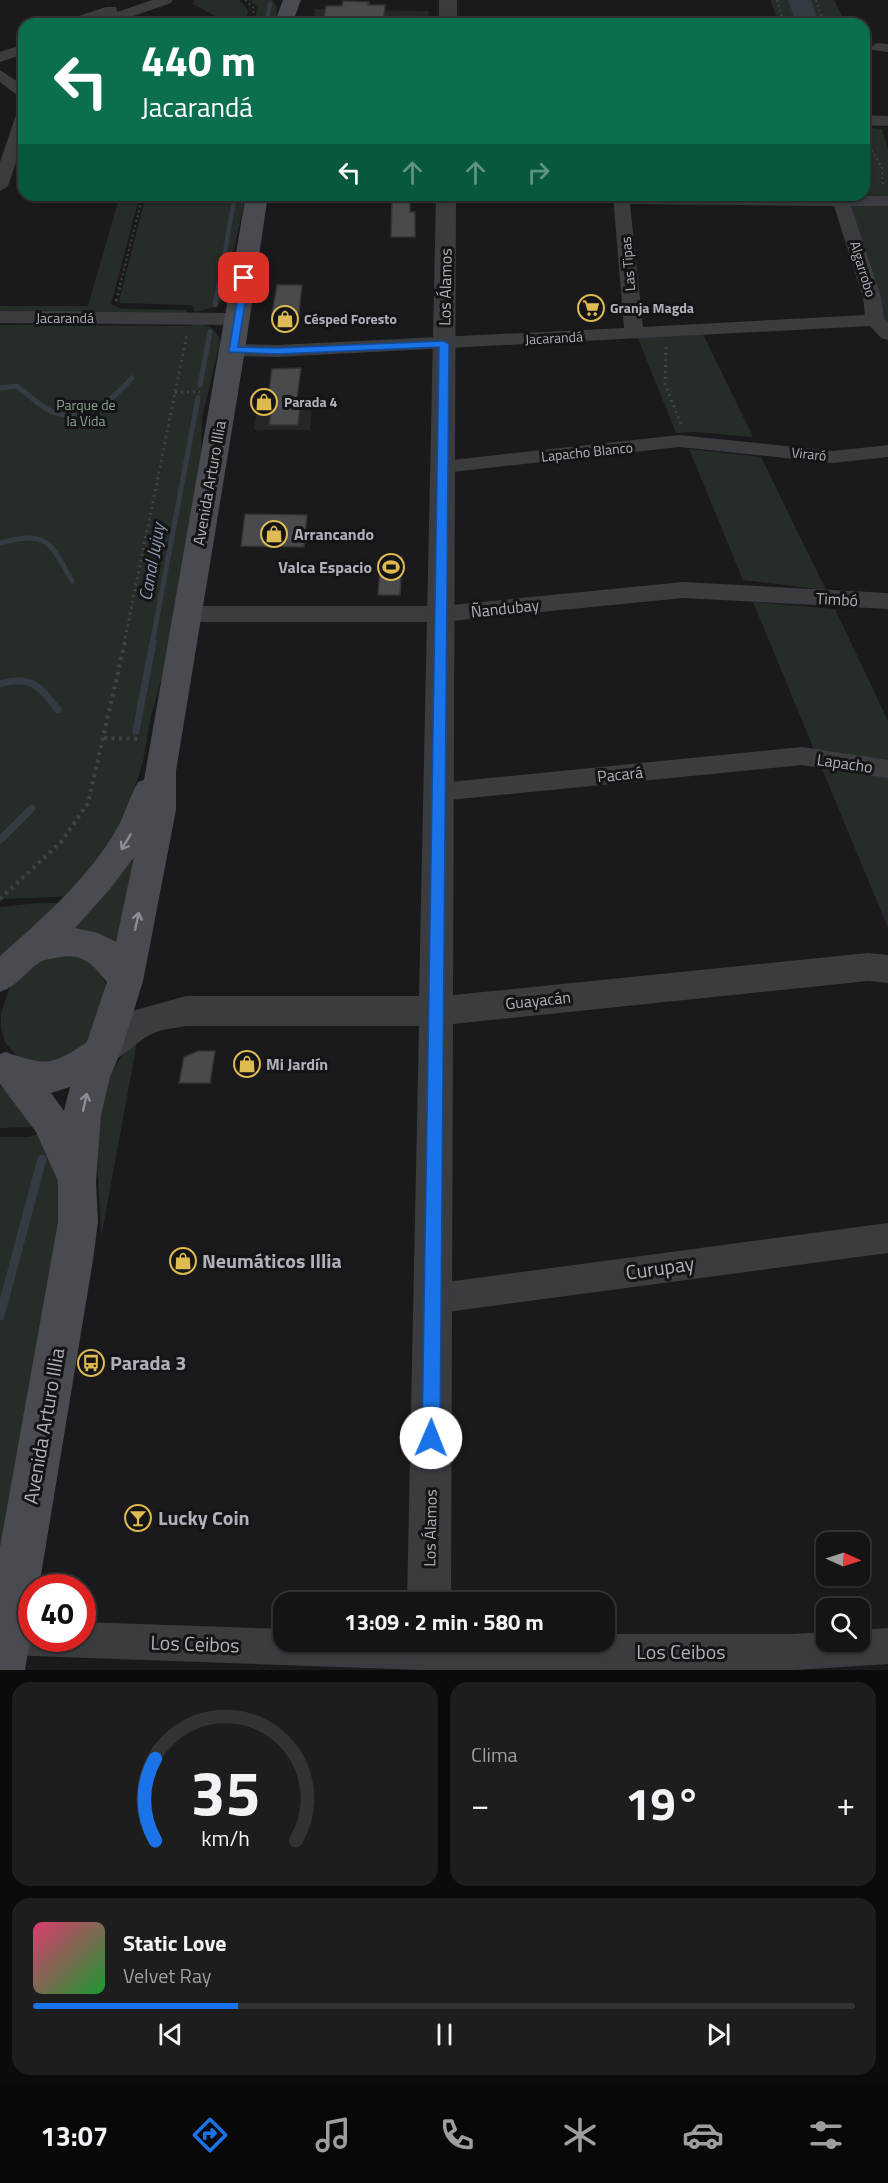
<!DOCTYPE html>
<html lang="es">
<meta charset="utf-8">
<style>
body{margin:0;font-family:"Titillium Web",sans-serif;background:#1d1d1e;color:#f1f3f6;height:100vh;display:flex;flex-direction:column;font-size:22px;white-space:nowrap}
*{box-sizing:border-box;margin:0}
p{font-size:20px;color:#9d9ea0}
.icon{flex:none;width:33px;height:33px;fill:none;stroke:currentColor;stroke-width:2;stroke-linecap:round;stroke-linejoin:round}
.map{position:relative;height:1670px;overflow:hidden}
.side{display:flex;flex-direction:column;gap:12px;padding:12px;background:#0b0b0c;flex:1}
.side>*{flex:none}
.guide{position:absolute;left:18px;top:18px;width:852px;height:183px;border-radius:18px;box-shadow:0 2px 4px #0004,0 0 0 2px #333334;background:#0b6e4f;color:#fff;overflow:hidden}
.needle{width:39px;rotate:93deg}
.tools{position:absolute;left:816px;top:1532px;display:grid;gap:12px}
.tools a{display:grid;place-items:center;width:54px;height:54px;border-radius:12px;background:#141415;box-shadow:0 2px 4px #0004,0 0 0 2px #333334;font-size:30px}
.speed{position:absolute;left:18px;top:1574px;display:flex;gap:12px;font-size:30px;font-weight:700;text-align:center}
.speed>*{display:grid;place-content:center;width:78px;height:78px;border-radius:50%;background:#141415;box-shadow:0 2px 4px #0004,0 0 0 2px #333334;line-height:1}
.speed .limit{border:9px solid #d22;background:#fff;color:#111}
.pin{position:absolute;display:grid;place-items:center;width:51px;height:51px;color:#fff;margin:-26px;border-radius:12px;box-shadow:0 3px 9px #0006}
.me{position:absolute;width:66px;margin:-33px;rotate:1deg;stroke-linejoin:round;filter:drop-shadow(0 0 4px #0008)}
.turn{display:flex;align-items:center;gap:21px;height:126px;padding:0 24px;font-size:27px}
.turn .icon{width:78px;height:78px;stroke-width:2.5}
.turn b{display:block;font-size:42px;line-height:51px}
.lanes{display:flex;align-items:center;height:57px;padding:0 24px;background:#0003;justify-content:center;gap:30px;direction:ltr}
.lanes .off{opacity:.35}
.big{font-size:45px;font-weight:700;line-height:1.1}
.side .card{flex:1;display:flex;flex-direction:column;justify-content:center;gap:9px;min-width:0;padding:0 21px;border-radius:18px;background:#1d1d1e}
.side .dial{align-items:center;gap:0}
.dial svg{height:156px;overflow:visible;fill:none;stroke:#333334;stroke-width:7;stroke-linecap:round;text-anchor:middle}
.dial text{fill:#f1f3f6;stroke:none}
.song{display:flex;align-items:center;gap:18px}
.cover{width:72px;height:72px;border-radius:9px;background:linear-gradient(135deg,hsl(340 70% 55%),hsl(130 70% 35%))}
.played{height:6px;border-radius:3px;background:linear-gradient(90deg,#1a73e8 25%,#333334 25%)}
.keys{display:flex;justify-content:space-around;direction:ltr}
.heat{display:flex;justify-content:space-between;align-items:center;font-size:33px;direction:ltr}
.side .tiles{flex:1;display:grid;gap:12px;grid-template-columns:1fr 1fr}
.card:last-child{grid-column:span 2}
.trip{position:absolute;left:273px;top:1592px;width:342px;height:60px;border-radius:18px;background:#141415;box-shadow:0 2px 4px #0004,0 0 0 2px #333334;font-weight:700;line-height:60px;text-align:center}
.dock{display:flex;height:96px;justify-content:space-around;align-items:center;background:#080808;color:#9d9ea0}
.dock .icon{width:42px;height:42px}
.dock .on{color:#1a73e8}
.dock b{font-size:27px;color:#f1f3f6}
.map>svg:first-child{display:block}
.built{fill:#262629}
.green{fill:#262d28}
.water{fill:#353b43}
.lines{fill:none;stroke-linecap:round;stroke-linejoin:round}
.stream-far3{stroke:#353b43;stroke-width:4.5}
.stream-far2{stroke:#353b43;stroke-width:5}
.stream-far1{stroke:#353b43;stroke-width:7}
.stream{stroke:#353b43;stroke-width:9}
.building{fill:#494a4e;stroke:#343437;stroke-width:1.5}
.path-far2{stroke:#414347;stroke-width:2;stroke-dasharray:2 3;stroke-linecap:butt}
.path-far1{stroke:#414347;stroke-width:3;stroke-dasharray:2 4;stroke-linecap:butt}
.path{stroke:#414347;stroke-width:4;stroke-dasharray:3 4.5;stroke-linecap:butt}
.minor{fill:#3b3c40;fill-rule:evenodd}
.tertiary{fill:#3b3c40;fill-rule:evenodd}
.secondary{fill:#4a4b50;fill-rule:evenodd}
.oneway{stroke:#8b8d95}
.route{fill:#1a73e8;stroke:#114b97;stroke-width:1.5}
.labels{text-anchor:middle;stroke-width:6;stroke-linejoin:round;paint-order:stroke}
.far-street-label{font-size:14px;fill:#aeb0ba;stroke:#151517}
.far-poi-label{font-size:14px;font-weight:bold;fill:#aeb0ba;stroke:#151517;text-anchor:start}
.far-park-label{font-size:14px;fill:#87a28c;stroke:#151517}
.street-label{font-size:16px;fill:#aeb0ba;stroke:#151517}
.poi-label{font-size:16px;font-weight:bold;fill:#aeb0ba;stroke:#151517;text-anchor:start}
.water-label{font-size:18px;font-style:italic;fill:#8a9ab0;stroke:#151517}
.near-poi-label{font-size:20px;font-weight:bold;fill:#aeb0ba;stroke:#151517;text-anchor:start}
.near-street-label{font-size:20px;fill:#aeb0ba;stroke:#151517}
</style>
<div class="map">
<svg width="888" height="1670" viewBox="0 0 888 1670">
<rect width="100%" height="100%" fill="#1a1a1c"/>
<path class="built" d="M 315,9 L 429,11 L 428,24 L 370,24 L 370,19 L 314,18 Z
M 259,397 L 313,398 L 310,430 L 254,430 Z"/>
<path class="green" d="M 193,0 L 239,0 L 248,10 L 245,24 L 230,24 L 191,3 L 195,2 Z
M 249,0 L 273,0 L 277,7 L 276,24 L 255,24 L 257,7 Z
M 770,0 L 834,0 L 846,24 L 780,24 Z
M 864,127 L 882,129 L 888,149 L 888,196 L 830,195 L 864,195 Z
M 120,195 L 140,195 L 111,304 L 122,309 L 187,310 L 186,313 L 0,312 L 0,306 L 88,306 Z
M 146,195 L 246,195 L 223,299 L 218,306 L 195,312 L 193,306 L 188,305 L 121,303 L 119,301 Z
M 888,204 L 888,326 L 882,318 L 849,208 L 852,205 Z
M 192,323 C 206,325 217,326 220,342 L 202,418 L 201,457 L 170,649 L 151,716 L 143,762 L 121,830 L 77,896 L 3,899 L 0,902 L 0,325 L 186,326 L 191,326 Z
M 702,332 L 753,437 L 696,432 L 676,433 L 637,336 Z
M 689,449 L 761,457 L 826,590 L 743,580 Z
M 753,602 L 835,609 L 888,721 L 888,928 Z
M 143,827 L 121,945 L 68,928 Z
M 38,903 L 70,903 L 0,960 L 0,907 Z
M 52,953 L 83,956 L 102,975 L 107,988 L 92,1039 L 79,1051 L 49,1065 L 24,1061 L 14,1053 L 5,1042 L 1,1027 L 1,1013 L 11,984 L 22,971 Z
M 138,1037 L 101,1238 C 100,1166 81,1093 138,1037 Z
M 0,1086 L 14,1097 L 37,1124 L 28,1127 L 0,1128 Z
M 42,1132 L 64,1198 L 0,1560 L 0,1137 L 29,1137 Z"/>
<path class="water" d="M 788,0 L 811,0 L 819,24 L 797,24 Z"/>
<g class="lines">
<path class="stream-far3" d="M 266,24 L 270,4
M 219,285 L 235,195"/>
<path class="stream-far2" d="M 215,305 L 219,283
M 200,385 L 210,332
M 0,388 L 17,386 C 28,394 42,409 56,413 C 87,424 113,399 132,378
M 0,543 C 48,530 50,542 72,581
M 152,644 L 198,398"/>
<path class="stream-far1" d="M 0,684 C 30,674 41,687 58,710
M 136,731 L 153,642
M 0,840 L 32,808"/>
<path class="stream" d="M 0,1316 L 42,1159"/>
</g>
<path class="building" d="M 343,1 L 369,2 L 368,5 L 385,5 L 383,24 L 323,24 L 326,6 L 342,6 Z
M 392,201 L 410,201 L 410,212 L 415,212 L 415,237 L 391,237 Z
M 277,285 L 302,285 L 299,313 L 272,313 Z
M 301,368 L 297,398 L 301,398 L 298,425 L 269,425 L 271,414 L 266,414 L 272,369 Z
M 245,514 L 307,515 L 304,547 L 241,546 Z
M 381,557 L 402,557 L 400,595 L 378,595 Z
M 198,1051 L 215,1051 L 210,1083 L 179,1083 L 184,1057 Z"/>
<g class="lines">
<path class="path-far2" d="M 245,0 L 254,8 L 252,24
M 777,0 L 784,24
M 816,0 L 824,24
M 864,137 L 882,168 L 883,187
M 120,285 L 143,195"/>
<path class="path-far1" d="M 116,301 L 121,283
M 666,347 L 665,384 L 682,426
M 175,392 L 200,392
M 124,644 L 187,334"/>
<path class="path" d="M 104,738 L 141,739
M 0,899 L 61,842 L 88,803 L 125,642"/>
<path class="minor" d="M 152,0 L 173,0 L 171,3 L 110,24 L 89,24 L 90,22 L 62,24 L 64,21 L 106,7 L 116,7 L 117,12 Z
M 877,43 L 888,44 L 888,52 L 872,50 L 870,47 Z
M 24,44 L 24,54 L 0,62 L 0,52 Z
M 0,70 L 24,86 L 24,98 L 18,96 L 0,82 Z
M 24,110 L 24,139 L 8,186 L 0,191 L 0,162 L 16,115 Z
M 864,115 L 888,116 L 888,126 L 864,125 Z
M 613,195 L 888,196 L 888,206 L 851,206 L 881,297 L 884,319 L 888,323 L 888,340 L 881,338 L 870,326 L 278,357 L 233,356 L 226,354 L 223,350 L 226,346 L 233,344 L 278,345 L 624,328 ZM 630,204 L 834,206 L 863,297 L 865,315 L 643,327 Z
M 0,311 L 238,313 L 245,315 L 247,319 L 245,323 L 238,325 L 0,323 Z
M 679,435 L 833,451 L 888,445 L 888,457 L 833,463 L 679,447 L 443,473 L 436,472 L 433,467 L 436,462 L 443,461 Z
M 683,582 L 888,593 L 888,609 L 683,598 L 441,622 L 187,622 L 179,619 L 176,614 L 179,609 L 187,606 L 441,606 Z
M 802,747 L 888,760 L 888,778 L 802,765 L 439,801 L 430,799 L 427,792 L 430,785 L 439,783 Z
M 888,1223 L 888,1253 L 432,1314 L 421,1310 L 416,1299 L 421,1288 L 432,1284 Z
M 7,1619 L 32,1620 L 32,1638 L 82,1638 L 82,1622 L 284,1629 L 284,1641 L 604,1641 L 604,1634 L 792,1634 L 826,1632 L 826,1641 L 860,1641 L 860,1630 L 888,1628 L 888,1664 L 795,1670 L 423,1670 L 7,1655 L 0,1652 L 0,1622 Z"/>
<path class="tertiary" d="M 439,0 L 457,0 L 457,24 L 439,24 Z
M 436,195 L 456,195 L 453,995 L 868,953 L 888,955 L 888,983 L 868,981 L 453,1024 L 451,1602 L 407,1602 L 419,1026 L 186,1026 C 176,1028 163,1029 154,1033 C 130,1043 120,1069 92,1059 L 86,1048 L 92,1037 L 132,1011 L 186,996 L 419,996 Z
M 407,1641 L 451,1641 L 451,1652 L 445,1668 L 440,1670 L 413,1668 L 407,1652 Z"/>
<path class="secondary" d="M 283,0 L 301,0 L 292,24 L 274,24 Z
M 246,195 L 268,195 L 245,350 L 176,771 L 176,810 L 143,981 L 121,1051 L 110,1077 L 101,1115 L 96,1181 L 98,1222 L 93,1260 L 39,1587 L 32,1587 L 32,1629 L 25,1670 L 0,1670 L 0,1547 L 58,1222 L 58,1181 L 36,1132 L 0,1084 L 0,1054 L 6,1052 C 45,1066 52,1066 87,1042 L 107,982 C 93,965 84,953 60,957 C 55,958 47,959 42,961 C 26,970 20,985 0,992 L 0,956 C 43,918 91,876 119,825 C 126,811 130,796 138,782 L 144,780 ZM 134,857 L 116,942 L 98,933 L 75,928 L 110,889 ZM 70,1087 L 64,1111 L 51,1093 Z"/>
</g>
<defs><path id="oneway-shaft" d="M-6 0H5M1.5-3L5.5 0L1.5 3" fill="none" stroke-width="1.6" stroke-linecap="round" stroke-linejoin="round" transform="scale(1.5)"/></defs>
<g class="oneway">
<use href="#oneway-shaft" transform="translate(126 842) rotate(121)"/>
<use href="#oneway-shaft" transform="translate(137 921) rotate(-78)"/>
<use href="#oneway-shaft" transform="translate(85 1102) rotate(-78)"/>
</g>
<path class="route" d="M 241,275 L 249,278 L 238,347 L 278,348 L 444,341 L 449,344 L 440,1438 L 437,1445 L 431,1447 L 424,1445 L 422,1438 L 439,347 L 278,354 L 229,352 Z"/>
<defs>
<symbol id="supermarket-ring" viewBox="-11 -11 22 22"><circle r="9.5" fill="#151517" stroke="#ddbb51" stroke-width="1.5"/><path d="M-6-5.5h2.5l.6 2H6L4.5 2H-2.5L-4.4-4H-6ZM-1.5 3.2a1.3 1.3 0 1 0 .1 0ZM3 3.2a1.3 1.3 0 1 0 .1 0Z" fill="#ddbb51"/></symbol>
<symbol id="shop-ring" viewBox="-11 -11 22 22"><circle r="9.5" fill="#151517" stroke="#ddbb51" stroke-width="1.5"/><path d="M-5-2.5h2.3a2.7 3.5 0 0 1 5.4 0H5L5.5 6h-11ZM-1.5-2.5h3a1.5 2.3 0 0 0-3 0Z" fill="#ddbb51"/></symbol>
<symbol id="stadium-ring" viewBox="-11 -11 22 22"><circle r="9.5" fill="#151517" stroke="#ddbb51" stroke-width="1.5"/><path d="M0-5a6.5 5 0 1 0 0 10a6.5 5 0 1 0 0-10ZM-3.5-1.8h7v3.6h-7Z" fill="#ddbb51"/></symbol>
<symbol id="bus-ring" viewBox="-11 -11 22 22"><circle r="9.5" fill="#151517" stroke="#ddbb51" stroke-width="1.5"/><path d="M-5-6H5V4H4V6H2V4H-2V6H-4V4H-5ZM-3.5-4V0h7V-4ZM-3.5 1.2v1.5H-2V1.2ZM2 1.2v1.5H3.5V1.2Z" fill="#ddbb51"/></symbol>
<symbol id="bar-ring" viewBox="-11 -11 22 22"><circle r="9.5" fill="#151517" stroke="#ddbb51" stroke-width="1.5"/><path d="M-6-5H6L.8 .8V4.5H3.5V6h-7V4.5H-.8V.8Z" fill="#ddbb51"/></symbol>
</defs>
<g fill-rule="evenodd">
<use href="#supermarket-ring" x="576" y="293" width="30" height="30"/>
<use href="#shop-ring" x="270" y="304" width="30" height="30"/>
<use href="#shop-ring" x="249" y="387" width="30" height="30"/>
<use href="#shop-ring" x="259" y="519" width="30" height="30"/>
<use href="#stadium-ring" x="376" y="552" width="30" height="30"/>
<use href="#shop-ring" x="232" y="1049" width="30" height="30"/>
<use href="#shop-ring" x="168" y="1246" width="30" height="30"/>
<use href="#bus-ring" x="76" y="1348" width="30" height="30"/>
<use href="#bar-ring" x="123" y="1503" width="30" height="30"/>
</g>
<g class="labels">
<g class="far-street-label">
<text transform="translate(628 264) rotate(-95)" y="5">Las Tipas</text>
<text transform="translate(863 269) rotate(73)" y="5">Algarrobo</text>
<text x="65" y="323">Jacarandá</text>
<text transform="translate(554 338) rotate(-3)" y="5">Jacarandá</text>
<text transform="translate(587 452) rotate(-6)" y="5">Lapacho Blanco</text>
<text transform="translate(809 454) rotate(6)" y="5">Viraró</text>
</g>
<g class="far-poi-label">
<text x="610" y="313">Granja Magda</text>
<text x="304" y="324">Césped Foresto</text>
<text x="284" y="407">Parada 4</text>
</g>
<g class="far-park-label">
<text x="86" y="410">Parque de<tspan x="86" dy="16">la Vida</tspan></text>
</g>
<g class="street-label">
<text transform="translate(445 287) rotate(-89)" y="6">Los Álamos</text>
<text transform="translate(209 483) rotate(-80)" y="6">Avenida Arturo Illia</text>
<text transform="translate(837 599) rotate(3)" y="6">Timbó</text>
<text transform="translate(505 608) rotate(-6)" y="6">Ñandubay</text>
<text transform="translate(845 763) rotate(8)" y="6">Lapacho</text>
<text transform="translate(620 774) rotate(-6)" y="6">Pacará</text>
<text transform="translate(538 1000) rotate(-6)" y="6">Guayacán</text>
<text transform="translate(430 1528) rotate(-89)" y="6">Los Álamos</text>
</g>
<g class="poi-label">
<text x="294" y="540">Arrancando</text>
<text x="372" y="573" text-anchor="end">Valca Espacio</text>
<text x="266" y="1070">Mi Jardín</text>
</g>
<g class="water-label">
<text transform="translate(152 562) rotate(-80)" y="6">Canal Jujuy</text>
</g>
<g class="near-poi-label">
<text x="202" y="1268">Neumáticos Illia</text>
<text x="110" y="1370">Parada 3</text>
<text x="158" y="1525">Lucky Coin</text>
</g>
<g class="near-street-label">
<text transform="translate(660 1268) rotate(-8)" y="7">Curupay</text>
<text transform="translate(44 1426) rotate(-80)" y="7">Avenida Arturo Illia</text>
<text transform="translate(195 1644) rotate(2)" y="7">Los Ceibos</text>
<text x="681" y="1659">Los Ceibos</text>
</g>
</g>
</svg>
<div class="tools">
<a><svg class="needle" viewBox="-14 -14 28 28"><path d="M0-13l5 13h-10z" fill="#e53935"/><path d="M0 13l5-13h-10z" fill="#9d9ea0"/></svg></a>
<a><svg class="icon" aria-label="search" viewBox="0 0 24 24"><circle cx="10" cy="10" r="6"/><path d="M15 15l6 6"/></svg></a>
</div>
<div class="speed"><div class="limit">40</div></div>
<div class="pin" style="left:244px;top:278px;background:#d93025"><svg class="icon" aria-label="arrive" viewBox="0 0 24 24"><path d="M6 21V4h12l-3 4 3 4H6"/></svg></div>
<svg class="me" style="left:431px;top:1438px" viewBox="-20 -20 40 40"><circle r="19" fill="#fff"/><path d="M0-13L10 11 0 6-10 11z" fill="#1a73e8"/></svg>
<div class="trip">13:09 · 2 min · 580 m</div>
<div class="guide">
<div class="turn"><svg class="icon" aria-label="left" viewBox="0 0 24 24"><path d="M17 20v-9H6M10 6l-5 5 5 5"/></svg><div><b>440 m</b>Jacarandá</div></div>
<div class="lanes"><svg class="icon" aria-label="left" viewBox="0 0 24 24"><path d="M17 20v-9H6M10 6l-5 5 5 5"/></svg><svg class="icon off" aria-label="ahead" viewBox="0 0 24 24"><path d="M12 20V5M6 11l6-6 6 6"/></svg><svg class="icon off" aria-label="ahead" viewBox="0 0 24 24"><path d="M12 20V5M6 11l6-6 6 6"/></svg><svg class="icon off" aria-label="right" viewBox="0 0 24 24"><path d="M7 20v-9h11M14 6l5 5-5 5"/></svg></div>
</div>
</div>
<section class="side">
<div class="tiles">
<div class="card dial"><svg viewBox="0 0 100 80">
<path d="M14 69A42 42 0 1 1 86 69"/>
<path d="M14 69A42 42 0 0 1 14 27" stroke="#1a73e8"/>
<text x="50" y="56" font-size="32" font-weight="700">35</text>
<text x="50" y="72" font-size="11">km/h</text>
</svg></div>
<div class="card"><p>Clima</p>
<div class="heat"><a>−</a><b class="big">19°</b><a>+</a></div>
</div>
<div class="card">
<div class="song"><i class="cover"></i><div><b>Static Love</b><p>Velvet Ray</p></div></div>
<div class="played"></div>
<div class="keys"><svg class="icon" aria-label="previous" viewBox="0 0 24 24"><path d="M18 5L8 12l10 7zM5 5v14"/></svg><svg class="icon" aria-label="pause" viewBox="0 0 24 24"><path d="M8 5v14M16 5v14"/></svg><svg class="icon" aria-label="next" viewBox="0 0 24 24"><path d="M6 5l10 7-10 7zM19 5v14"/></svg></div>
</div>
</div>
</section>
<nav class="dock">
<b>13:07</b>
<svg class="icon on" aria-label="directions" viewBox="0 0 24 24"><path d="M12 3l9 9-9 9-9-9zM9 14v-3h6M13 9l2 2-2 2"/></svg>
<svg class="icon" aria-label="music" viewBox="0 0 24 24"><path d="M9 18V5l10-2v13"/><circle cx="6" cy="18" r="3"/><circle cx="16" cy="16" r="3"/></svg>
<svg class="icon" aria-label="phone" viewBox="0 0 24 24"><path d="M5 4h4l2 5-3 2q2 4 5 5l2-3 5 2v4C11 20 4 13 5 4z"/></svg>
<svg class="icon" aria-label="climate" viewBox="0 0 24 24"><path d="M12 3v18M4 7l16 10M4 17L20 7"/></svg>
<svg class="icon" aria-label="car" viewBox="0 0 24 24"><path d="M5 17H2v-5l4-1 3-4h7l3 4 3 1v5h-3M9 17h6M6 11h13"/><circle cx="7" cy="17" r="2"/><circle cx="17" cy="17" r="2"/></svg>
<svg class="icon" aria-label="filters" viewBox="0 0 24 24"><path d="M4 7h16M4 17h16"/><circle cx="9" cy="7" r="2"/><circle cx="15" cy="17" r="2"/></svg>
</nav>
